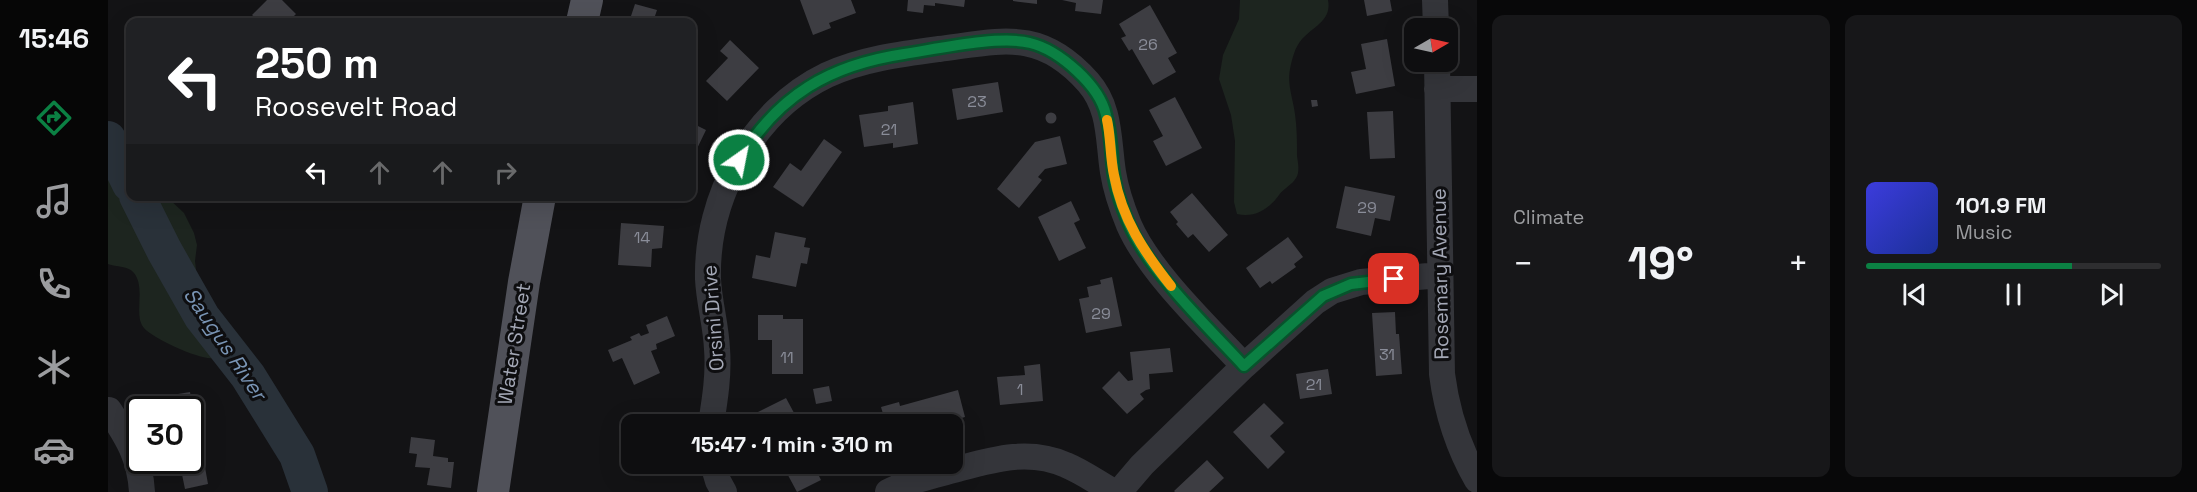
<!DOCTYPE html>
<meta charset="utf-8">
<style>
body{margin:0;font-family:"Space Grotesk",sans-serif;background:#171719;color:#f1f3f6;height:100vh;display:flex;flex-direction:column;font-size:22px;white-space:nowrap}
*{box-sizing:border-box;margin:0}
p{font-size:20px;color:#9b9c9f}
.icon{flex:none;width:33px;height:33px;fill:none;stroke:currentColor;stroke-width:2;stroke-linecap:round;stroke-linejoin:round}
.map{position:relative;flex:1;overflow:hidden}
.panel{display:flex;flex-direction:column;gap:15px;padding:15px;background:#080809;width:720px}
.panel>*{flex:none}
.hud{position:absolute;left:18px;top:18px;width:570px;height:183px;border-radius:12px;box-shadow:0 6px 24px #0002,0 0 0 2px #2e2e30;background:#202124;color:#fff;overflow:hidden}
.needle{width:39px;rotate:81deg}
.tools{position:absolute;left:1296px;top:18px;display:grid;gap:12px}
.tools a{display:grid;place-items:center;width:54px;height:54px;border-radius:12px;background:#0e0e10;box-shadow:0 6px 24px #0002,0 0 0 2px #2e2e30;font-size:30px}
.speed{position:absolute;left:18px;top:396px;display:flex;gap:12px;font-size:30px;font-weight:700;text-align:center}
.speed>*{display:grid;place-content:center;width:78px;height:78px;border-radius:50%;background:#0e0e10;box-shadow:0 6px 24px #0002,0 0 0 2px #2e2e30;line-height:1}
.speed .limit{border:3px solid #111;border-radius:9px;background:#fff;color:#111}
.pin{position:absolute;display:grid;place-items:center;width:51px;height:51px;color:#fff;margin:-26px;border-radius:12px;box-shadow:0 3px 9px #0006}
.me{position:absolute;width:66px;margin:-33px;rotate:33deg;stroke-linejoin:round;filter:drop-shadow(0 0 4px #0008)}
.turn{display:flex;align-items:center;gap:21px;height:126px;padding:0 30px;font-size:27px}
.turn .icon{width:78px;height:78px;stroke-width:2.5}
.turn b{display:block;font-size:42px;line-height:51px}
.lanes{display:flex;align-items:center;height:57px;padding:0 30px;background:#0003;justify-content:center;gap:30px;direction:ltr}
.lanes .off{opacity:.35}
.big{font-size:45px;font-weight:600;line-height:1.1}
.panel .tile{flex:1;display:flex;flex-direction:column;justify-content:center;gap:9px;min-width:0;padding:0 21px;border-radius:12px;background:#171719}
.song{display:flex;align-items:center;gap:18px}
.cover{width:72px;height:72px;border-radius:9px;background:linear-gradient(135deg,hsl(240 70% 55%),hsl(230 70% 35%))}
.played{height:6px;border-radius:3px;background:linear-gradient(90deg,#0b8043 70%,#2e2e30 70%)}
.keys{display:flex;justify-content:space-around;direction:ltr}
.heat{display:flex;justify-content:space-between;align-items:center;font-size:33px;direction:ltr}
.panel .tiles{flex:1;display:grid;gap:15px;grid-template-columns:repeat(2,1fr)}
.trip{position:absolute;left:513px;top:414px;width:342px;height:60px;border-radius:12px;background:#0e0e10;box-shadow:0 6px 24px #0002,0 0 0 2px #2e2e30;font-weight:600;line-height:60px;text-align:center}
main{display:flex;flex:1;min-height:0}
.dock{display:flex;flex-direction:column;width:108px;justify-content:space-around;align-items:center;background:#060606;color:#9b9c9f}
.dock .icon{width:42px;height:42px}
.dock .active{color:#0b8043}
.dock b{font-size:27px;color:#f1f3f6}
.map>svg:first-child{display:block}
.green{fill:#1d251f}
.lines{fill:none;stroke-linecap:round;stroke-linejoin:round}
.river{stroke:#293139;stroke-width:36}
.building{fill:#3d3d42}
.minor{stroke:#34353a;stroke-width:26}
.major{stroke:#505159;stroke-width:32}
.route-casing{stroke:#07532c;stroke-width:15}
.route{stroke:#0b8043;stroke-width:10}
.slow{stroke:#f59e0b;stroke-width:10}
.labels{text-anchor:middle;stroke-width:6;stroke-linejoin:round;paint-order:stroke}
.number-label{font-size:16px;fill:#8a8d99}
.street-label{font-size:20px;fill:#a4a8b6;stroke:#0e0e10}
.water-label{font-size:21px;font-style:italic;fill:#7994b4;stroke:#0e0e10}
</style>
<main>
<nav class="dock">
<b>15:46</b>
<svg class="icon active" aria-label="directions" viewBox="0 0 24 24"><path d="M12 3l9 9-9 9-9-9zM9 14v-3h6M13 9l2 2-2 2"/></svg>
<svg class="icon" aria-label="music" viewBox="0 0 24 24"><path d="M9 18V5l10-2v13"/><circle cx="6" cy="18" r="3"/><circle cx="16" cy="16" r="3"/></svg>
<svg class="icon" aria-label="phone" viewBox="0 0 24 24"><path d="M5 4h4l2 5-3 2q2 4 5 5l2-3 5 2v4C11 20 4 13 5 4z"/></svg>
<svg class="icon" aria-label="climate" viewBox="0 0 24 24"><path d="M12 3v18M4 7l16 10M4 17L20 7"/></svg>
<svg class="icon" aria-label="car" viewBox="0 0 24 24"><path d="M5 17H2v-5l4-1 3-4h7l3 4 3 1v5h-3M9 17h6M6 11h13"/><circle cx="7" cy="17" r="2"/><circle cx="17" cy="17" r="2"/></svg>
</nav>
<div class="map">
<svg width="1369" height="492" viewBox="0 0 1369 492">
<rect width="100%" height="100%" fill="#131315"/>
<path class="green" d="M 1132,0 L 1220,0 C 1224,20 1206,26 1194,39 C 1187,47 1184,59 1182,69 C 1179,85 1185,98 1187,114 C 1189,128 1189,142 1189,156 C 1190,162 1192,172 1188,178 C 1184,185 1176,188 1171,195 C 1161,209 1147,218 1129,214 L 1126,202 L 1127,141 L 1123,115 L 1111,79 L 1115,55 L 1131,19 Z
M 0,140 L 22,157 L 22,196 L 59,197 L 76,213 L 86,233 L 89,245 L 87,261 L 91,295 L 107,353 L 105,358 C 94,361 44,338 36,328 C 34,326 33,323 32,320 C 29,305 36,286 26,273 C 21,266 8,267 0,264 Z"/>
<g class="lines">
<path class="river" d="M 0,139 L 22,184
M 29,196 L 56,250 L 94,317 L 140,376 L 189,455 L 202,492"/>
</g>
<path class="building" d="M 159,0 L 174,0 L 188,14 L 180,22 L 152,22 L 144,15 Z
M 692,0 L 743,0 L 748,13 L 721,23 L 723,28 L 705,35 Z
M 800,0 L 857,0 L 856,7 L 827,3 L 827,6 L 816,5 L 815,13 L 799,11 Z
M 905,0 L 929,0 L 929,4 L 905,1 Z
M 954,0 L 995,0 L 993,14 L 967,11 L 968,3 Z
M 1256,0 L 1282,0 L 1284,11 L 1259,16 Z
M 527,4 L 549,10 L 545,22 L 521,22 Z
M 1042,5 L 1069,53 L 1060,58 L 1068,72 L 1045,85 L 1024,49 L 1021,51 L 1013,38 L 1018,36 L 1011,24 Z
M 1279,39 L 1287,86 L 1248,94 L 1243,72 L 1258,69 L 1253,44 Z
M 622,40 L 651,68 L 619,101 L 598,81 L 620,58 L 612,51 Z
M 890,82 L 895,112 L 849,120 L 844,89 Z
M 1067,97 L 1094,148 L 1058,166 L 1045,141 L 1055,136 L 1041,110 Z
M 1203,100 L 1209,100 L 1210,106 L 1204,107 Z
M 805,102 L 810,144 L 785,148 L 785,143 L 756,147 L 751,115 L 780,111 L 780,106 Z
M 1285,111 L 1287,158 L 1262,159 L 1259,112 Z
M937.5 118a5.5 5.5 0 1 1 11 0a5.5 5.5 0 1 1-11 0Z
M 584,123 L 598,130 L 584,159 Z
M 952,136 L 959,164 L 937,169 L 930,177 L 934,180 L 911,208 L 889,189 L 927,142 Z
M 716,139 L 734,152 L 695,207 L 665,187 L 682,163 L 693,171 Z
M 1237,186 L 1287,196 L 1282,221 L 1267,218 L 1263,236 L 1228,228 Z
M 1084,193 L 1120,235 L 1101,252 L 1085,234 L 1080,238 L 1068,224 L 1070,222 L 1062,212 Z
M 342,196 L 361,196 L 360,201 Z
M 963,201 L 972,220 L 966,223 L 978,248 L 951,261 L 930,217 Z
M 513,223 L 556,226 L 554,248 L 544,249 L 543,267 L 510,265 Z
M 667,232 L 698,238 L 696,247 L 702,248 L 699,264 L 693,263 L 688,287 L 644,278 L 648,255 L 662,258 Z
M 1180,237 L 1195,257 L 1186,264 L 1188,267 L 1164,284 L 1162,281 L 1152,288 L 1138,268 Z
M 1004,277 L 1014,326 L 978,333 L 971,299 L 981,297 L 979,287 L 993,284 L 992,280 Z
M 1287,312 L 1288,334 L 1291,334 L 1294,374 L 1268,376 L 1264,313 Z
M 650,315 L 675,315 L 675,319 L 695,319 L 695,374 L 664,374 L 664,340 L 650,340 Z
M 559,316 L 567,336 L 548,344 L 549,349 L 543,351 L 552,373 L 526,385 L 514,358 L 505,362 L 500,350 L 524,340 L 522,337 L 531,333 L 533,336 L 541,333 L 538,325 Z
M 1062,348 L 1065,372 L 1041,374 L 1042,389 L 1038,390 L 1032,394 L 1036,399 L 1019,414 L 994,388 L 1011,371 L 1020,381 L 1025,380 L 1022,352 Z
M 932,364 L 935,401 L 892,405 L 889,377 L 917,375 L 916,366 Z
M 1220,369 L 1224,394 L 1192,399 L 1188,374 Z
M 721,386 L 724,401 L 708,404 L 705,389 Z
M 850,390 L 857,417 L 832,424 L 809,424 L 809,423 L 778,424 L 773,407 L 791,402 L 792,406 Z
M 82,392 L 87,420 L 82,421 L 82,410 L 60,410 L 58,396 Z
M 678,398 L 692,424 L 654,424 L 648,413 Z
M 1156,403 L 1176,423 L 1162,436 L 1177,452 L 1160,469 L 1125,432 Z
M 555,412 L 557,424 L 536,424 L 534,414 Z
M 518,425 L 524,425 L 524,457 L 522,457 Z
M 303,437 L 327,440 L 325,456 L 340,458 L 340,462 L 346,462 L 343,488 L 319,485 L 322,468 L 307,467 L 309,454 L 301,453 Z
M 95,456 L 100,484 L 77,489 L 71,460 L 82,460 L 82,458 Z
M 1099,460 L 1116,478 L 1101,492 L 1067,492 L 1066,491 Z
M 523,464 L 551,464 L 552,472 L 524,475 Z
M 674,464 L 705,464 L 713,480 L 689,492 Z"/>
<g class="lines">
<path class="minor" d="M 1327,0 L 1328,28
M 1329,62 L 1334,374 C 1339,413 1350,447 1369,480
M 1329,89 L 1369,89
M 1,410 C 20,438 32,458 34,492
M 603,424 C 607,399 611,374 609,349 C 608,325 601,302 600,279 C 598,198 644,111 719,75 C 754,59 793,54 831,49 C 894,41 932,28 980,82 C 1003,108 1000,140 1005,172 C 1008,191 1014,208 1021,225 C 1042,273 1100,327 1136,366
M 605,464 L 610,481 L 616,492
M 780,492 C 800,481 824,476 846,470 C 883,460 920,448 958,465 C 975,472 990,483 1006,492
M 1011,492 L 1034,465 L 1136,366 L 1207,302 L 1224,291 L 1253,282 L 1332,275"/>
<path class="major" d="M 474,22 L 479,0
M 385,492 L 416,282 L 432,196"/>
</g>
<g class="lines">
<defs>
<path id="route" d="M 631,160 C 670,95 722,65 796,54 C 829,49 892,35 922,43 C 939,47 956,59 969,71 C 982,83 994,97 998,115 C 1003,133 1003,151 1005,169 C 1007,189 1014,208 1022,226 C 1043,273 1100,327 1136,366 L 1215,296 L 1243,284 L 1286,279"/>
</defs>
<use href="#route" class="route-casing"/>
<use href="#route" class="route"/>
<path class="slow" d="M 999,120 C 1003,138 1002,157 1006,175 C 1014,219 1036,252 1063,286"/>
</g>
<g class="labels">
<g class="number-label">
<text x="1040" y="50">26</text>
<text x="869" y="107">23</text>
<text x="781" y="135">21</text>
<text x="1259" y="213">29</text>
<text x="534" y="243">14</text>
<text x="993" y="319">29</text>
<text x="1279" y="360">31</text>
<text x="679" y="363">11</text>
<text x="1206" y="390">21</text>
<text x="912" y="395">1</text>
</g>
<g class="street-label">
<text transform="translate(1332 274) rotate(-91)" y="7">Rosemary Avenue</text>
<text transform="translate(605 318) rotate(-94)" y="7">Orsini Drive</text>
<text transform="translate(406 344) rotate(-81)" y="7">Water Street</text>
</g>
<g class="water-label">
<text transform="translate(117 344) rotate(56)" y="7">Saugus River</text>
</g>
</g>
</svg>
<div class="tools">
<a><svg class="needle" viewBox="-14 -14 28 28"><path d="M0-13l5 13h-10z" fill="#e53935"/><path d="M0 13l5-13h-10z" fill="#9b9c9f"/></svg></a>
</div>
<div class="speed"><div class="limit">30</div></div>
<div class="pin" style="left:1286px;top:279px;background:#d93025"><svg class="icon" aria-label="arrive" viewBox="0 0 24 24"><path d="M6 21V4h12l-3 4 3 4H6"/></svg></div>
<svg class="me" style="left:631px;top:160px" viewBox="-20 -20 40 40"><circle r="17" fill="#0b8043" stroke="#fff" stroke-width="3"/><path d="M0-11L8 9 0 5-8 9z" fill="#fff"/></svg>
<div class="trip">15:47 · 1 min · 310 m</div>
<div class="hud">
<div class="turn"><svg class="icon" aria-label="left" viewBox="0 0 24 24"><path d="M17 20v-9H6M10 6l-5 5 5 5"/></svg><div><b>250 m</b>Roosevelt Road</div></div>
<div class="lanes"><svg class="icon" aria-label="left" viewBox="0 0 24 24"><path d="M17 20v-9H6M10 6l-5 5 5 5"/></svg><svg class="icon off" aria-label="ahead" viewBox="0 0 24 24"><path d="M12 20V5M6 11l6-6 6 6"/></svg><svg class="icon off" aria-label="ahead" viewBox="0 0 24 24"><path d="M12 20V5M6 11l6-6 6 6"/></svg><svg class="icon off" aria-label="right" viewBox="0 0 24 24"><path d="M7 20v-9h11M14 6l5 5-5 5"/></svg></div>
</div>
</div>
<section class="panel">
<div class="tiles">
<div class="tile"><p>Climate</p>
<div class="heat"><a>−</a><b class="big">19°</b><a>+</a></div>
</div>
<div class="tile">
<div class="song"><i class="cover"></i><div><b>101.9 FM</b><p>Music</p></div></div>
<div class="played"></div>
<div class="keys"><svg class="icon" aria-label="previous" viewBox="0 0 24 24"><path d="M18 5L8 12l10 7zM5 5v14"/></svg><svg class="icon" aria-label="pause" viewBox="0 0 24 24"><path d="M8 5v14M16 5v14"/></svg><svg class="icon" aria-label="next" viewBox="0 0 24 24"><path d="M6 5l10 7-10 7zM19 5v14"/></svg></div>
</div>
</div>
</section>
</main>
